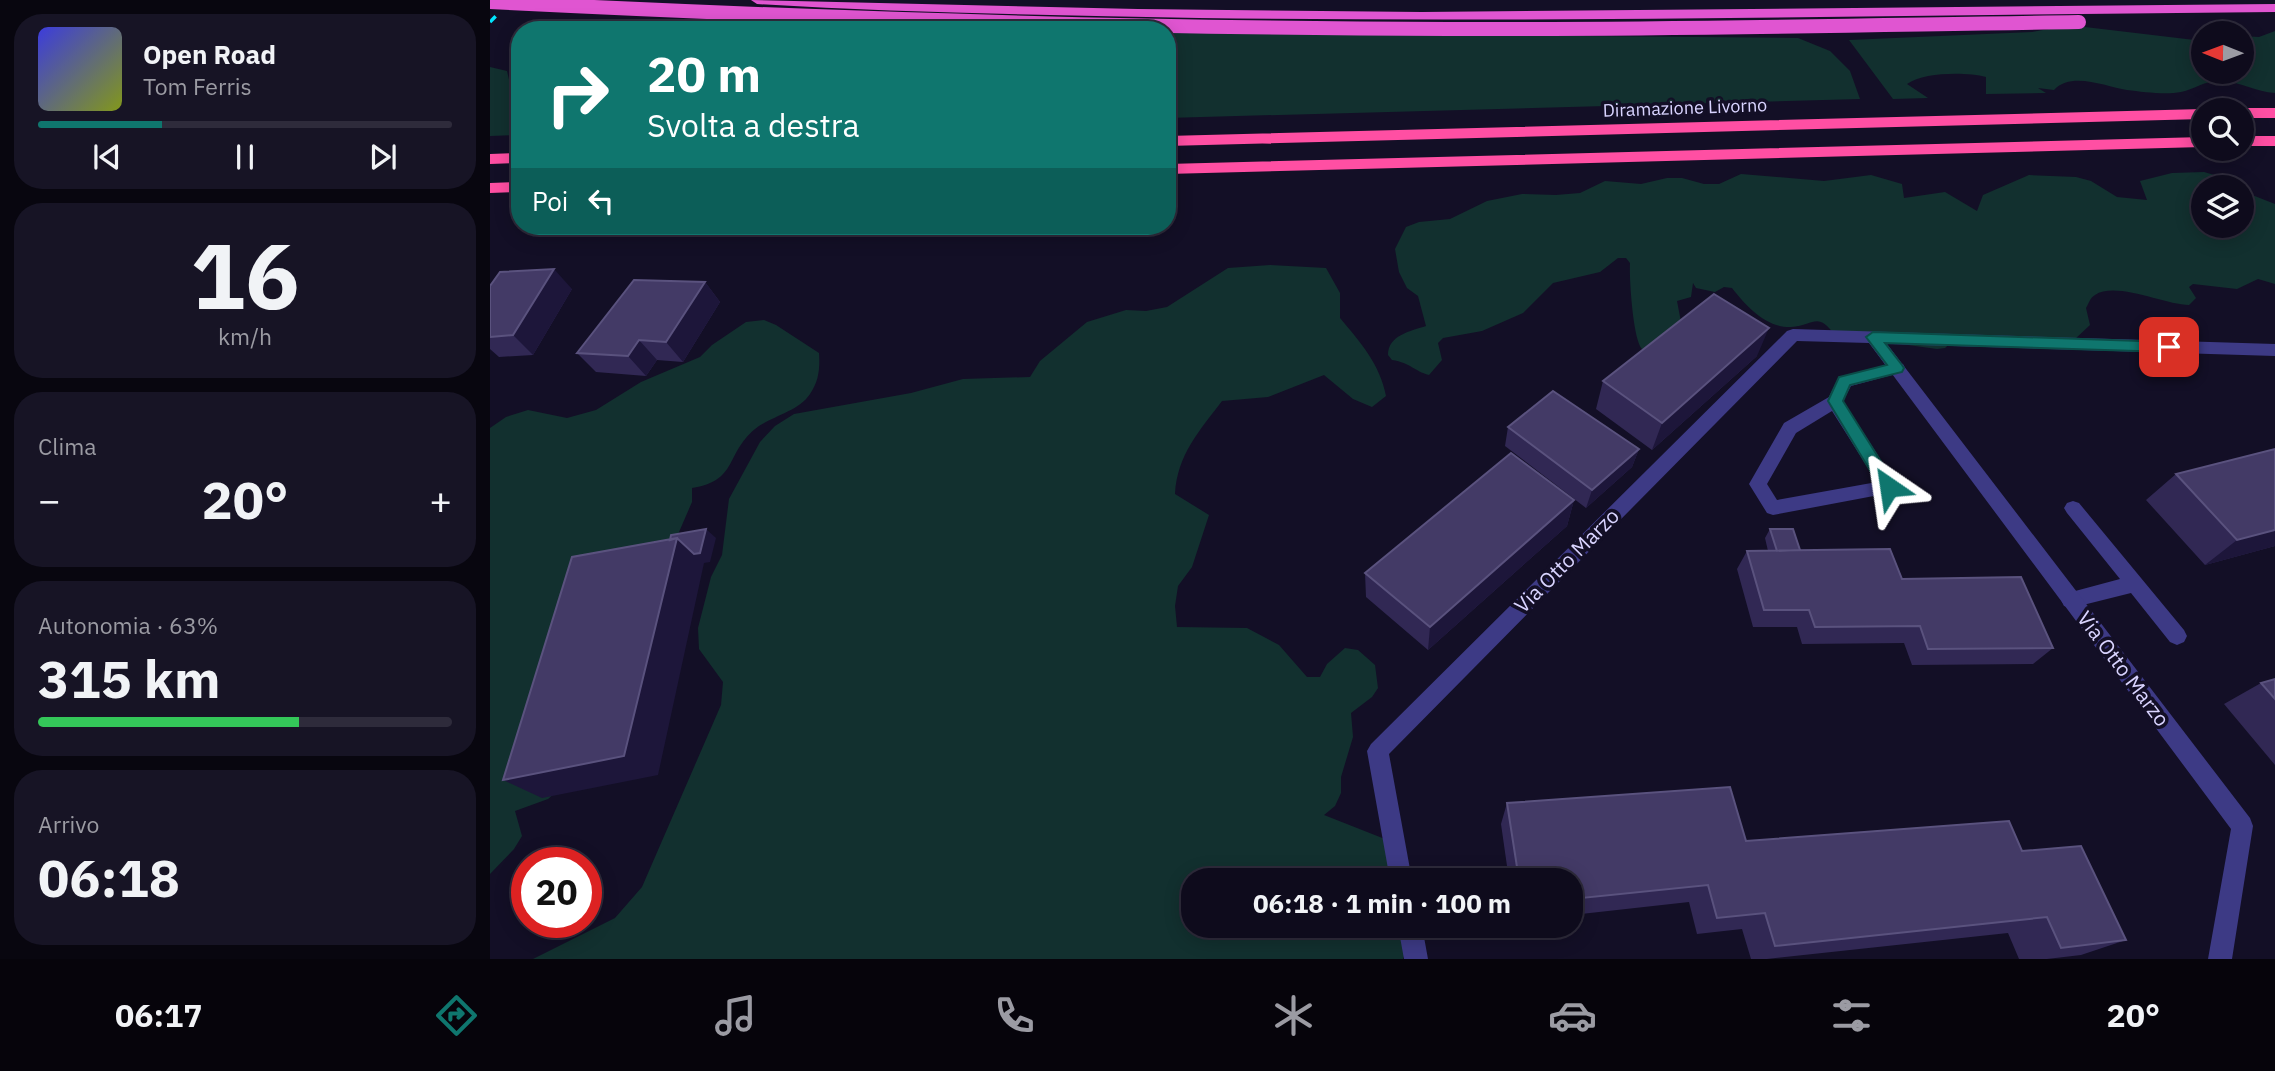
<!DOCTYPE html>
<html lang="it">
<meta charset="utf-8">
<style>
body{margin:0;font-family:"IBM Plex Sans",sans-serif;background:#171425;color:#f1f3f6;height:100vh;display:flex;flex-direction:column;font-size:26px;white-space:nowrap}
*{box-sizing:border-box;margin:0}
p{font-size:23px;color:#9b9ba3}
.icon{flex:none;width:38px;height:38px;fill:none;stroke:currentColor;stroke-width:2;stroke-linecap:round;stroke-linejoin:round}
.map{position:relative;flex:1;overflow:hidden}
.drawer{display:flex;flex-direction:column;gap:14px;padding:14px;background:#08060f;width:490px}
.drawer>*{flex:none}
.banner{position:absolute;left:21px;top:21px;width:665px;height:214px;border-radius:28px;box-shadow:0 4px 18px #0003,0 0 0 2px #2e2b3b;background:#0f766e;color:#fff;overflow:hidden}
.needle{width:46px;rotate:271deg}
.controls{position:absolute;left:1701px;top:21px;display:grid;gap:14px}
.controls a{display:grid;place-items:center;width:63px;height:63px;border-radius:50%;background:#0e0b1c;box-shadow:0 4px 18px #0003,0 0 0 2px #2e2b3b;font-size:35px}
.speed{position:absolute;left:21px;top:847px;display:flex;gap:14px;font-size:35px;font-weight:700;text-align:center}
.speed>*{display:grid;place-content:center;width:91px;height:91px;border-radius:50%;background:#0e0b1c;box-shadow:0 4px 18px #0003,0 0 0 2px #2e2b3b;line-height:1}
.speed .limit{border:10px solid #d22;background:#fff;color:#111}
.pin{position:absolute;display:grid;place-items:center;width:60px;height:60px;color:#fff;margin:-30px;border-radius:14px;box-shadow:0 4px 10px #0006}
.me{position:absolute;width:77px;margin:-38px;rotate:328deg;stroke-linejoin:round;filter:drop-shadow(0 0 5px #0008)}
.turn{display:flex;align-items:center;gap:24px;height:147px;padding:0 21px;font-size:32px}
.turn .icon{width:91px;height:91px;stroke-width:2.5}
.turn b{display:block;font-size:49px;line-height:60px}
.then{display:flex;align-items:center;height:66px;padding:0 21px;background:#0003;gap:14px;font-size:26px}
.big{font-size:52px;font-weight:700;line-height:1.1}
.drawer .card{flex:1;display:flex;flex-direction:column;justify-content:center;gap:10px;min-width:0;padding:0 24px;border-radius:28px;background:#171425}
.drawer .dial{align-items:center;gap:0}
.dial b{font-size:91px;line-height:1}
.song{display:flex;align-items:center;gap:21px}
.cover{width:84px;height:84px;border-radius:10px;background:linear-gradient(135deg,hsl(240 70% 55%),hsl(70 70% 35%))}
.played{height:7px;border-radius:4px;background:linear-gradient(90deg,#0f766e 30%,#2e2b3b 30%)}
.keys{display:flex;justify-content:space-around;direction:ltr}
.heat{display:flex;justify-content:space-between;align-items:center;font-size:38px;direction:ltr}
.charge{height:10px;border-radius:5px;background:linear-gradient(90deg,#34c759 63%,#2e2b3b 0)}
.trip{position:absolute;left:691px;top:868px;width:402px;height:70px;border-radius:28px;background:#0e0b1c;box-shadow:0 4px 18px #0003,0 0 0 2px #2e2b3b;font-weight:700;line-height:70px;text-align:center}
.menu{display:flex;height:112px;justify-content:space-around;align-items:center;background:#06040b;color:#9b9ba3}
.menu .icon{width:49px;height:49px}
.menu .active{color:#0f766e}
.menu b{font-size:32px;color:#f1f3f6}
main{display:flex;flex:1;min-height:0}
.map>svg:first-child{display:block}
.green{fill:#12302f}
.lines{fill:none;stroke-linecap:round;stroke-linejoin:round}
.service{fill:#3d3a85;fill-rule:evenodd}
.minor{fill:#3d3a85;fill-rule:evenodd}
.trunk{fill:#e055d1;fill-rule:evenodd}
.motorway{fill:#ff4fa3;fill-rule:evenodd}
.rail{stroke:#00e5ff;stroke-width:3.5;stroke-dasharray:8 6;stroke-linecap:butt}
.trunk-bridge{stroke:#e055d1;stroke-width:14}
.wall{fill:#312854}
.shaded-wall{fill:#1d163a}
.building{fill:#433a66;stroke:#5a527e;stroke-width:2}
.route{fill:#0f766e;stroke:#0a4d48;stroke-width:2}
.labels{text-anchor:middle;stroke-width:7;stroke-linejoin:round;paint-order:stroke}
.far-street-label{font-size:18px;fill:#d9d4ff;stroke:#130f26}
.street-label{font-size:21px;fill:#d9d4ff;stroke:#130f26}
</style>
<main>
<section class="drawer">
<div class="card">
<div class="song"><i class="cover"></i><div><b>Open Road</b><p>Tom Ferris</p></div></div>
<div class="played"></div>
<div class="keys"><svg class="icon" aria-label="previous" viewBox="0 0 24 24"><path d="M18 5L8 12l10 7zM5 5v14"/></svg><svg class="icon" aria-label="pause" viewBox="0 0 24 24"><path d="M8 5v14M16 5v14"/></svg><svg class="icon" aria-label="next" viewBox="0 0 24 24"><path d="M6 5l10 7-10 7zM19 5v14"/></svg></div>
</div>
<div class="card dial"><b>16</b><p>km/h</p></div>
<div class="card"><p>Clima</p>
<div class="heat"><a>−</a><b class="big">20°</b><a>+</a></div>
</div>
<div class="card"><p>Autonomia · 63%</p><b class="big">315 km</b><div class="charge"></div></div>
<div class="card"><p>Arrivo</p><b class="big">06:18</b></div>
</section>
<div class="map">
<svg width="1785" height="959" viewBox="0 0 1785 959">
<rect width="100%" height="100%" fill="#130f26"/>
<path class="green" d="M 1569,27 L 1595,27 L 1713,41 L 1713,72 L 1752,72 L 1752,36 L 1769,37 L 1785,31 L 1785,93 C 1766,92 1751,82 1733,81 C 1717,79 1706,89 1691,92 C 1676,95 1653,92 1637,90 C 1616,87 1582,71 1564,90 L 1548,88 L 1556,93 L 1496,94 L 1496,77 C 1476,72 1434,72 1417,84 L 1438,98 L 1403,99 L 1359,40 L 1542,32 Z
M 677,32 L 1308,38 L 1340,51 L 1360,71 L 1370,99 L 677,118 Z
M 0,67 L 17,71 L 21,88 L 30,89 L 30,135 L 0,136 Z
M 1714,172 L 1742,180 L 1749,187 L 1713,187 L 1713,226 L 1752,226 L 1752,191 L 1785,204 L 1785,284 L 1768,279 L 1747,289 L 1703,284 L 1699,287 L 1706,298 L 1699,305 C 1675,305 1626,281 1605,295 C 1600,298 1599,303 1596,308 L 1600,325 L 1584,340 L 1468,336 L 1455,348 L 1447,349 L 1345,335 C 1327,311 1325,325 1301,327 C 1276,328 1256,306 1242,288 L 1234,287 L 1225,292 L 1206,288 L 1203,283 L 1201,297 L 1187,301 L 1191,322 L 1175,347 L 1152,349 C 1143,340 1139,278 1140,263 L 1136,258 L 1128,258 L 1110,272 L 1063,283 L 1033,313 L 992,331 L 953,338 L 948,343 L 952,360 L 939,375 C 924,371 921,363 902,360 L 898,355 C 898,335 921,331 936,326 L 928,296 L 917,288 L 909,272 L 905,249 L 916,227 L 929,222 L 960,219 L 997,201 L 1032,194 L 1066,195 L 1090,193 L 1115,181 L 1151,184 L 1177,178 L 1192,178 L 1214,184 L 1229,184 L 1251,174 L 1334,181 L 1381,175 L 1412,184 L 1414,198 L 1455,192 L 1487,211 L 1493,195 L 1539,175 L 1586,177 L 1601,181 L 1627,197 L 1657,200 L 1650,181 L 1682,173 Z
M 780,265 L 836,268 L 850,293 L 850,318 C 870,342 890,364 896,396 L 882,407 L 863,399 L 834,375 L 778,397 L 732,401 C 710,430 687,455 685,494 L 719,515 L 702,567 L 688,586 L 685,606 L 687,627 L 757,628 L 789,645 L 817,677 L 830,677 L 837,664 L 855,648 L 868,650 L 885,665 L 888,688 L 882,697 L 861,713 L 863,737 L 851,777 L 851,793 L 845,806 L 834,815 L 905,843 L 917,871 L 917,880 L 704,880 L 704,926 L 919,926 L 920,937 L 913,959 L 43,959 L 125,918 L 152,887 L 231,705 L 233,682 L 209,649 L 208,628 L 221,577 L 232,555 L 239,499 L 270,442 L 285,426 L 304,414 L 421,393 L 473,379 L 540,377 L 550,361 L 597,322 L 636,310 L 656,311 L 677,307 L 738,268 Z
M 274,320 L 286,325 L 329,353 C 330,368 329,381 320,394 C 308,412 281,416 265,429 C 235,454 248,481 202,488 L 202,502 L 82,779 L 58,799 L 25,811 L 32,836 L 24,849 L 0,874 L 0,428 L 16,417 L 38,410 L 77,418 L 106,410 L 151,382 L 210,357 L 222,345 L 256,322 Z"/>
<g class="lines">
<path class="service" d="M 1407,362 L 1413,364 L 1415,368 L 1413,372 L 1361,386 L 1353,401 L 1405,482 L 1408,487 L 1405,492 L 1283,515 L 1277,513 L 1259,484 L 1294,423 L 1339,397 L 1349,377 ZM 1342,411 L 1387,482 L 1287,500 L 1277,484 L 1306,433 Z
M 1583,501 L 1589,503 L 1694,630 L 1697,636 L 1694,642 L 1687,645 L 1680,642 L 1641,593 L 1581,608 L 1574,606 L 1571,600 L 1574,594 L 1630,579 L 1577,513 L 1574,508 L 1577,503 Z"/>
<path class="minor" d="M 1303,329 L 1785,344 L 1785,356 L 1397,344 L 1760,818 L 1763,826 L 1742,959 L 1718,959 L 1741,829 L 1379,343 L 1307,341 L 899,754 L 922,880 L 900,880 L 877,751 L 881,744 L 1297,331 Z
M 908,926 L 932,926 L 938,959 L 914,959 Z"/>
<path class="trunk" d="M 261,0 L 648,9 L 932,12 L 1785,4 L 1785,12 C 1426,15 1068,23 709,18 C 562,15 414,13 267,4 Z"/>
<path class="motorway" d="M 1752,108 L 1785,108 L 1785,118 L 1752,118 L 1752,110 L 1746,110 Z
M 1713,109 L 1716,110 L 1713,110 L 1713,119 L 677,146 L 677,136 Z
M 1752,136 L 1785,136 L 1785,146 L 1752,146 Z
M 1713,137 L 1713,147 L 677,174 L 677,164 Z
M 30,153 L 30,163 L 0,164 L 0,154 Z
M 30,182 L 30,192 L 0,193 L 0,183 Z"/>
<path class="rail" d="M 0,22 L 8,14"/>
<path class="trunk-bridge" d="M 0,2 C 319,18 638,28 958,29 C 1168,30 1379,25 1589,22"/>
</g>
<path class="wall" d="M 215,282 L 230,302 L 193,362 L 167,360 L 156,376 L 106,372 L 87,353 Z
M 0,286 L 82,289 L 43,355 L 9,357 L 0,349 Z
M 1267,356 L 1162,450 L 1106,409 L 1113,381 Z
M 1018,427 L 1149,449 L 1142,467 L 1096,508 L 1015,446 Z
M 1785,449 L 1785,546 L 1715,565 L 1656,500 L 1686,474 Z
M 1084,500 L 1077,526 L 938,650 L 876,597 L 875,573 Z
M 1280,529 L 1310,550 L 1412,579 L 1563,648 L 1543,664 L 1422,665 L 1414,643 L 1312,644 L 1307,627 L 1263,627 L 1247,569 L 1257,551 L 1278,551 L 1275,538 Z
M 1785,679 L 1785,765 L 1734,704 L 1771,683 Z
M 1017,803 L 1256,841 L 1532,851 L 1636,940 L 1591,955 L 1557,959 L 1529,959 L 1518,933 L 1277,959 L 1261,959 L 1252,929 L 1207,934 L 1199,902 L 1082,915 L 1082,880 L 1019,880 L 1011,824 Z"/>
<path class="shaded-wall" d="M 64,269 L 82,289 L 43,355 L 23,335 Z
M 215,282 L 230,302 L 193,362 L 176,342 Z
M 1279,328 L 1267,356 L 1162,450 L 1172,423 Z
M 149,340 L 167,360 L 156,376 L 138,356 Z
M 1149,449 L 1142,467 L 1096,508 L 1102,490 Z
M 1084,500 L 1077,526 L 938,650 L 940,627 Z
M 216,529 L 226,538 L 220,562 L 214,563 L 168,775 L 52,798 L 13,780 L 187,538 Z
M 1785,530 L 1785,546 L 1715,565 L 1747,540 Z"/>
<path class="building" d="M 64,269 L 23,335 L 0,337 L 0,286 L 10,272 Z
M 144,280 L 215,282 L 176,342 L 149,340 L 138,356 L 87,353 Z
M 1224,294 L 1279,328 L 1172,423 L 1113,381 Z
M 1063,391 L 1149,449 L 1102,490 L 1018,427 Z
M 1785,449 L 1785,530 L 1747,540 L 1686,474 Z
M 1021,453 L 1084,500 L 940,627 L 875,573 Z
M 216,529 L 210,553 L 204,554 L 187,538 L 180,540 L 181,535 Z
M 1280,529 L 1303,529 L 1310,550 L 1287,551 Z
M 187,538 L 134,756 L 13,780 L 82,557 Z
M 1400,549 L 1412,579 L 1531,577 L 1563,648 L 1438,649 L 1430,626 L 1325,627 L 1319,610 L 1274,610 L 1257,551 Z
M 1785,679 L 1785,699 L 1771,683 Z
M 1240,787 L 1256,841 L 1519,821 L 1532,851 L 1591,846 L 1636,940 L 1571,948 L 1557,917 L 1285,946 L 1275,913 L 1227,918 L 1218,885 L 1082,899 L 1082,880 L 1029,880 L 1017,803 Z"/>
<path class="route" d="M 1383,332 L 1679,342 L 1686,347 L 1679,352 L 1395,343 L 1412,365 L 1414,368 L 1412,372 L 1360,385 L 1353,401 L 1407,487 L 1399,494 L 1393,492 L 1338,401 L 1349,377 L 1397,365 L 1376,337 Z"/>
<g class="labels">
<g class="far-street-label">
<text transform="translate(1195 108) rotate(-2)" y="6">Diramazione Livorno</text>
</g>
<g class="street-label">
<text transform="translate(1077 561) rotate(-45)" y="7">Via Otto Marzo</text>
<text transform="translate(1633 669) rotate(53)" y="7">Via Otto Marzo</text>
</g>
</g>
</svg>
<div class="controls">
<a><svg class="needle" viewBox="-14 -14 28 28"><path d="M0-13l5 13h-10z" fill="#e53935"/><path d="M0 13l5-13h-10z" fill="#9b9ba3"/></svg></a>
<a><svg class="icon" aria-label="search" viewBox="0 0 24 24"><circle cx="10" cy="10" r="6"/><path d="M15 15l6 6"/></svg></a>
<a><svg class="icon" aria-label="layers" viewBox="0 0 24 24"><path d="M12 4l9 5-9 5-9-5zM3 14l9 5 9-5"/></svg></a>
</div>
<div class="speed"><div class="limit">20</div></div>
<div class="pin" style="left:1679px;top:347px;background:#d93025"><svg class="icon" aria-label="arrive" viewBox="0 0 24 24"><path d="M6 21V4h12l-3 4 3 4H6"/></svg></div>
<svg class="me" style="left:1399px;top:487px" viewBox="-20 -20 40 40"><path d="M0-17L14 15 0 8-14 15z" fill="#0f766e" stroke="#fff" stroke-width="4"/></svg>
<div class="trip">06:18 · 1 min · 100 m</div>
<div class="banner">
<div class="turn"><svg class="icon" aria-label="right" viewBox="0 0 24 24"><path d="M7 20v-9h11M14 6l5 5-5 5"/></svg><div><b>20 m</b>Svolta a destra</div></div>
<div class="then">Poi<svg class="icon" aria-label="left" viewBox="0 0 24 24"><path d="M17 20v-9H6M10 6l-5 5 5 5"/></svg></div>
</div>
</div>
</main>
<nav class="menu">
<b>06:17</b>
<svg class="icon active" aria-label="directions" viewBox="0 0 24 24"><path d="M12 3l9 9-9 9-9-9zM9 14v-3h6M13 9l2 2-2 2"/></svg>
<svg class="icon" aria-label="music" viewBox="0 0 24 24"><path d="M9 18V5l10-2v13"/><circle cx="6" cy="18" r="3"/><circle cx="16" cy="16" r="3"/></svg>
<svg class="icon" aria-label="phone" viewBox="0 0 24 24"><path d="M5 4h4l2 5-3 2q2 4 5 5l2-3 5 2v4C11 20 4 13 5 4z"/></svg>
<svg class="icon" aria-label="climate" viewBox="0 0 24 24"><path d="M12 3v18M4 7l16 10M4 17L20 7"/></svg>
<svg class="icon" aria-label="car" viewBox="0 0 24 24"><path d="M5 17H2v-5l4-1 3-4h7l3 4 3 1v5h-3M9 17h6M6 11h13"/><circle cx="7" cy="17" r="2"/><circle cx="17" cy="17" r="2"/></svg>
<svg class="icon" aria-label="filters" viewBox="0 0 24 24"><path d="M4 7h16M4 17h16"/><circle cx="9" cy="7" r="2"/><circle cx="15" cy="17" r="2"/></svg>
<b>20°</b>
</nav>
